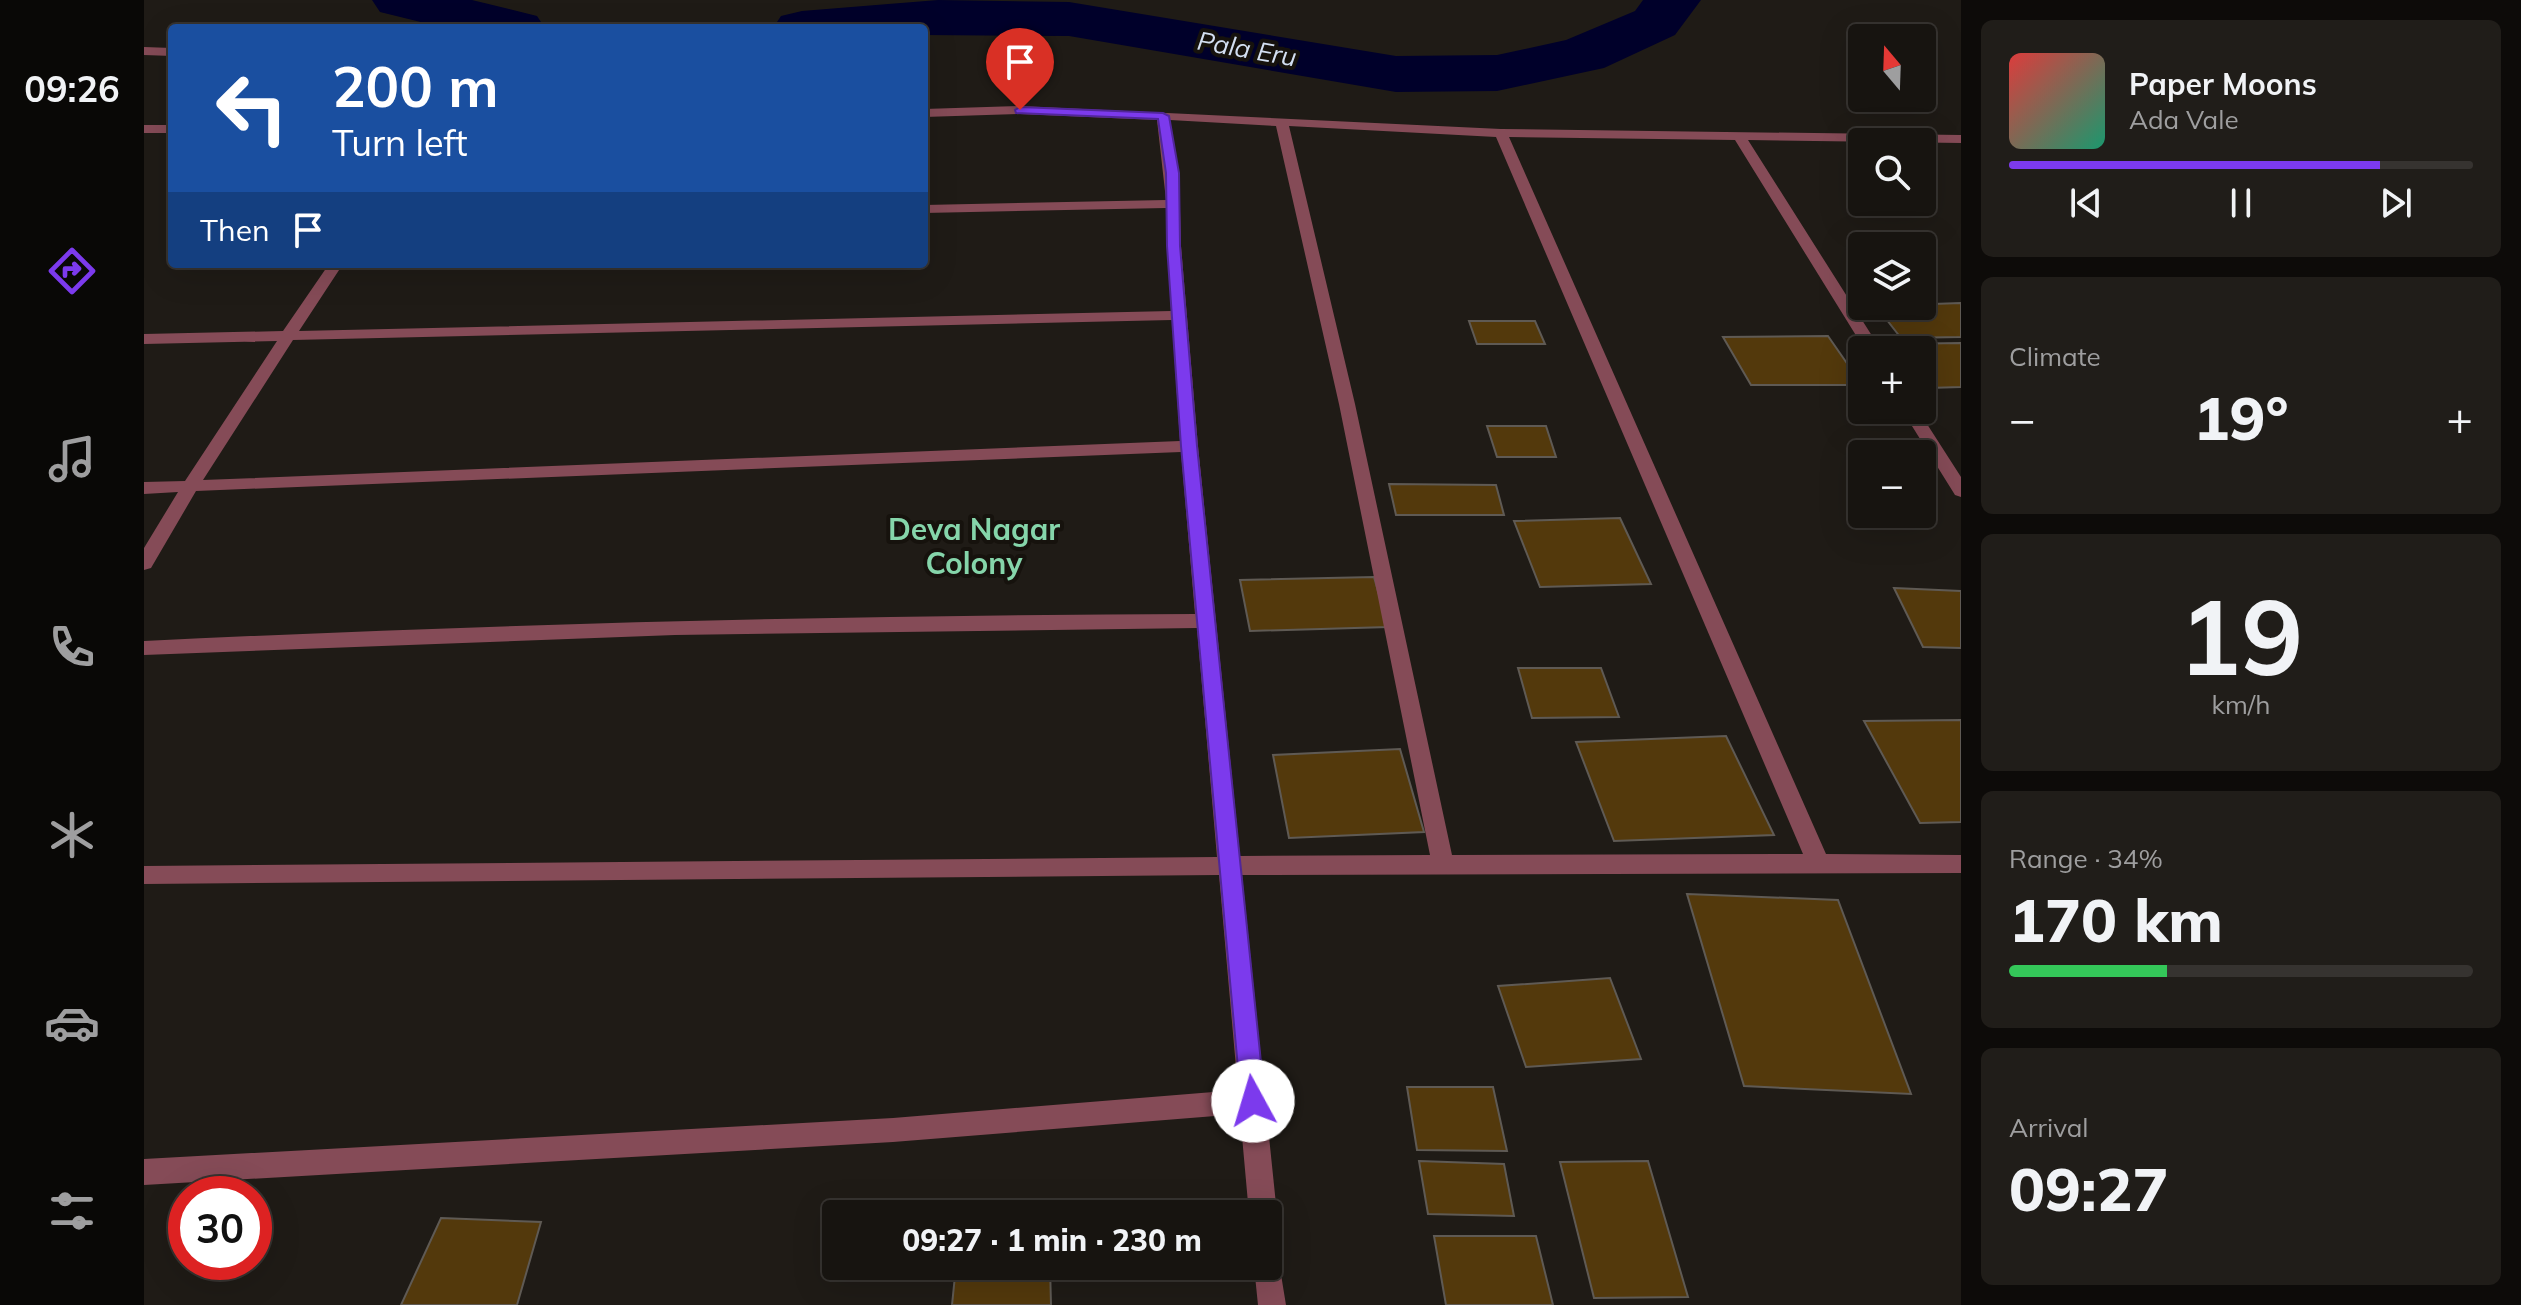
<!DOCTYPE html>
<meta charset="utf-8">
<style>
body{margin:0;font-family:Mulish,sans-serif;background:#201d19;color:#f1f3f6;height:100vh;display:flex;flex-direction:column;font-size:30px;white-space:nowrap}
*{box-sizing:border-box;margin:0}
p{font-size:26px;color:#9e9e9f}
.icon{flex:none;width:44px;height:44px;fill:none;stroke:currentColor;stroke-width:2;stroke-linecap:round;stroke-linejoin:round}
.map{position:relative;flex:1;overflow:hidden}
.sheet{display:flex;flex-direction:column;gap:20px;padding:20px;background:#0d0b09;width:560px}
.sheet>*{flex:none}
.banner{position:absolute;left:24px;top:24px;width:760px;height:244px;border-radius:8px;box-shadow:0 8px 32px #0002,0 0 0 2px #363330;background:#1a4fa0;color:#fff;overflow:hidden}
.needle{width:52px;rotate:341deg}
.tools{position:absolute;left:1704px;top:24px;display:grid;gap:16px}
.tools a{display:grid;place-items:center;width:88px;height:88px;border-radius:8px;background:#171410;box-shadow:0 8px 32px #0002,0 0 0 2px #363330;font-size:40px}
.speed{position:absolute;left:24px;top:1176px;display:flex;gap:16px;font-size:40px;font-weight:700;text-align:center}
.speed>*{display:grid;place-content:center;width:104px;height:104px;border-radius:50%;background:#171410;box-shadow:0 8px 32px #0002,0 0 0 2px #363330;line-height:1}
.speed .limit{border:12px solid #d22;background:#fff;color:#111}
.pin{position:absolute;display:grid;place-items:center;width:68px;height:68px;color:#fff;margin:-82px -34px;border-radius:50% 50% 50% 0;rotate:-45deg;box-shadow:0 0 8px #0007}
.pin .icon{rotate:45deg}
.me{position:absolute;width:88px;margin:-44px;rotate:354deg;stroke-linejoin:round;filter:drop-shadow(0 0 6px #0008)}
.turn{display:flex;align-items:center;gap:28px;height:168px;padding:0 32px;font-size:36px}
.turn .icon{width:104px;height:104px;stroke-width:2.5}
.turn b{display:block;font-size:56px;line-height:68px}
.then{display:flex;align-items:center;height:76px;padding:0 32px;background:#0003;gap:16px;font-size:30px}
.big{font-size:60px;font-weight:800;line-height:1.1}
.sheet .tile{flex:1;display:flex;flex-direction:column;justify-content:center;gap:12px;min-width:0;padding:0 28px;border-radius:12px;background:#201d19}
.sheet .dial{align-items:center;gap:0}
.dial b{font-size:104px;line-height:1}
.song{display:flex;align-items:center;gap:24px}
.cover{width:96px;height:96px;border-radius:12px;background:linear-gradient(135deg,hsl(0 70% 55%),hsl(160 70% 35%))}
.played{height:8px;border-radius:4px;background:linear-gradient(90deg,#7c3aed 80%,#363330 80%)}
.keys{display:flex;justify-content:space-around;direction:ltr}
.heat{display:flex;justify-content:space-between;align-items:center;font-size:44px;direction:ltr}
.charge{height:12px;border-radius:6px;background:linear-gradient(90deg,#34c759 34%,#363330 0)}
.trip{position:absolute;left:678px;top:1200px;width:460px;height:80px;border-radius:8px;background:#171410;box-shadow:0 8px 32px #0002,0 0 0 2px #363330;font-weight:800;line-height:80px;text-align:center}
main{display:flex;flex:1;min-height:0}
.tabs{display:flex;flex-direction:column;width:144px;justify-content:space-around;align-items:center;background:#090806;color:#9e9e9f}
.tabs .icon{width:56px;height:56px}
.tabs .current{color:#7c3aed}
.tabs b{font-size:36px;color:#f1f3f6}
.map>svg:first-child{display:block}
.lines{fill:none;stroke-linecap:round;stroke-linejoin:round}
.river{fill:#00002a;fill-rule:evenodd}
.building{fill:#53390c;stroke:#5f5a54;stroke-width:2}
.street{fill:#854b57;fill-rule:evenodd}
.route{fill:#7c3aed;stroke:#51269a;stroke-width:2}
.labels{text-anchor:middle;stroke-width:8;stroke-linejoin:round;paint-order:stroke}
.far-water-label{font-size:26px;font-style:italic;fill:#d3dff2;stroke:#16120d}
.neighbourhood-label{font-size:30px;font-weight:bold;fill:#85d5aa;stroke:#16120d}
</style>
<main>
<nav class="tabs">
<b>09:26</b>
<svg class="icon current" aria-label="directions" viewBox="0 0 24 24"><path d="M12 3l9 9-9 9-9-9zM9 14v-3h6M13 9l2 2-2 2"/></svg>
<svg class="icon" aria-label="music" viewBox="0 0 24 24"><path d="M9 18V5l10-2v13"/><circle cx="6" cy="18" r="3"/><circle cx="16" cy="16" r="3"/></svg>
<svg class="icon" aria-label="phone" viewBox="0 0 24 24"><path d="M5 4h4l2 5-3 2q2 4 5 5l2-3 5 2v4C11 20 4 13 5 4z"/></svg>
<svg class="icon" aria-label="climate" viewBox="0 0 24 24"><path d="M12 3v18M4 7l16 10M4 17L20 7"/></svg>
<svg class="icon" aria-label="car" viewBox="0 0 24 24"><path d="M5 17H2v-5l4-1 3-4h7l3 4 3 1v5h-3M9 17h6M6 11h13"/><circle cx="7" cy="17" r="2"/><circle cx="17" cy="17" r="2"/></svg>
<svg class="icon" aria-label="filters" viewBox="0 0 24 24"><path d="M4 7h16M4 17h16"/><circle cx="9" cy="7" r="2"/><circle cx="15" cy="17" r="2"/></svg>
</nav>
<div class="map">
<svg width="1817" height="1305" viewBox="0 0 1817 1305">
<rect width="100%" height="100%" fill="#1f1b16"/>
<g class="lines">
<path class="river" d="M 228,0 L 328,0 L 393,16 L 401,28 L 301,28 L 236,12 Z
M 794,0 L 925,2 L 1252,56 L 1353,55 L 1422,40 L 1491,11 L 1499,0 L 1557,0 L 1531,35 L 1460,68 L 1353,91 L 1252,92 L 925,36 L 780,35 L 780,28 L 629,28 L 637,16 L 658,11 Z"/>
</g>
<path class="building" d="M 1817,303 L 1817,337 L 1757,338 L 1732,306 Z
M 1325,321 L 1391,321 L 1401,344 L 1333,344 Z
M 1684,336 L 1718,385 L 1607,385 L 1579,337 Z
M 1817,343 L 1817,387 L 1784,388 L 1778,380 L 1778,350 L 1755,350 L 1751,344 Z
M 1343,426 L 1402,426 L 1412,457 L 1353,457 Z
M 1245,484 L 1352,485 L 1360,515 L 1252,515 Z
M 1476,518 L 1507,584 L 1396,587 L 1370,521 Z
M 1230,577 L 1244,627 L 1106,631 L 1096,580 Z
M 1750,588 L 1817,591 L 1817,648 L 1779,647 Z
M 1374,668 L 1457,668 L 1475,717 L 1388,718 Z
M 1817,720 L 1817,822 L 1776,823 L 1720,721 Z
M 1582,736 L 1630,835 L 1470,841 L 1432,742 Z
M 1256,749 L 1280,832 L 1145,838 L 1129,755 Z
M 1543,894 L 1694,900 L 1767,1094 L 1600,1086 Z
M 1466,978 L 1497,1059 L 1382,1067 L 1354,986 Z
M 1263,1087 L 1349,1087 L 1363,1151 L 1273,1150 Z
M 1275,1161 L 1360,1164 L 1370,1216 L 1284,1214 Z
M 1504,1161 L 1544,1297 L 1450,1298 L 1416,1162 Z
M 297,1218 L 397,1222 L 373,1305 L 257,1305 Z
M 1290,1236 L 1392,1236 L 1409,1305 L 1302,1305 Z
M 812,1266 L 906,1266 L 907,1305 L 808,1305 Z"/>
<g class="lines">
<path class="street" d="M 0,47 L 28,48 L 28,56 L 0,55 Z
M 876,106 L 1357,129 L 1817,135 L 1817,143 L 1604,140 L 1737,350 L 1721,350 L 1591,140 L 1365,137 L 1682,854 L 1817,855 L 1817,873 L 1098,875 L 1133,1214 L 1129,1223 L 1124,1225 L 1124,1214 L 1105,1214 L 1096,1114 L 749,1142 L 0,1185 L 0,1159 L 749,1118 L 1094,1090 L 1075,875 L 0,884 L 0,866 L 1073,857 L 1053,628 L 531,635 L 0,655 L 0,641 C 350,624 701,615 1051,614 L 1037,452 L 52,491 L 7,568 L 0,570 L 0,548 L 34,492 L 0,494 L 0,482 L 41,481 L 133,341 L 0,344 L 0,334 L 139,331 L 185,264 L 199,264 L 155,331 L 1027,311 L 1022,208 L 780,213 L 780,205 L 1022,200 L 1013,120 L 876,114 L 780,117 L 780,109 ZM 1026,120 L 1132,126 L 1195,404 L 1286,855 L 1096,856 L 1054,446 L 1037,246 L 1035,173 ZM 1145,126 L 1352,137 L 1659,854 L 1308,855 L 1211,404 ZM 1028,320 L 1036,441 L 59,480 L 149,340 Z
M 0,125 L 28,125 L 28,133 L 0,133 Z
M 1758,410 L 1774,410 L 1817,477 L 1817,497 L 1811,495 Z
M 1124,1252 L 1134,1256 L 1142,1305 L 1114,1305 L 1110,1266 L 1124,1266 Z"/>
</g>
<path class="route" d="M 876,107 L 1019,113 L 1025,116 L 1035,173 L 1036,246 L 1053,446 L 1121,1101 L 1117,1109 L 1109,1112 L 1101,1109 L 1097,1101 L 1037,446 L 1023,246 L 1022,173 L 1014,119 L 872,113 L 871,110 Z"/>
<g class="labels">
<g class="far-water-label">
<text transform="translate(1103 49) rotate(10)" y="9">Pala Eru</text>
</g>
<g class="neighbourhood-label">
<text x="830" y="540">Deva Nagar<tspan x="830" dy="34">Colony</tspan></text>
</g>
</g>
</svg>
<div class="tools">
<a><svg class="needle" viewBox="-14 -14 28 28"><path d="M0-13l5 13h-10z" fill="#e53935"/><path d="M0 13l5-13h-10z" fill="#9e9e9f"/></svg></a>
<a><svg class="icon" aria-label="search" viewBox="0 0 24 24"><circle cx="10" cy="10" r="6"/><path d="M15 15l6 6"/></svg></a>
<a><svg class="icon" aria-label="layers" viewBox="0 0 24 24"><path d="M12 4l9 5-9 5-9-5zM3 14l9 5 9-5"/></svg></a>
<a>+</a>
<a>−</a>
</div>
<div class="speed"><div class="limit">30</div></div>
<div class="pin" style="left:876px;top:110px;background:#d93025"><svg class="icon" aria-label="arrive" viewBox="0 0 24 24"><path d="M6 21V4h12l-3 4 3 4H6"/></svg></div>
<svg class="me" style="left:1109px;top:1101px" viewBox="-20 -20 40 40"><circle r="19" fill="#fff"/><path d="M0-13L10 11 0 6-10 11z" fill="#7c3aed"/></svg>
<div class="trip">09:27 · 1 min · 230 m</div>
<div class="banner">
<div class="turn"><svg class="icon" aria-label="left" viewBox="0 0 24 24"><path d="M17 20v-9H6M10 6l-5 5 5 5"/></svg><div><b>200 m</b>Turn left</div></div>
<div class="then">Then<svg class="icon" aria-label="arrive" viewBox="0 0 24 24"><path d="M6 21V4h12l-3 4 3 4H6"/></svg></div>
</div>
</div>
<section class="sheet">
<div class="tile">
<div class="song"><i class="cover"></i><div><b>Paper Moons</b><p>Ada Vale</p></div></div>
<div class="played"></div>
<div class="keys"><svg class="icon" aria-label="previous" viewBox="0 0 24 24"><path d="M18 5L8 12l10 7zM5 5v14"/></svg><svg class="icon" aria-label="pause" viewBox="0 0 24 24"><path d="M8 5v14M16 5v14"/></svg><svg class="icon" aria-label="next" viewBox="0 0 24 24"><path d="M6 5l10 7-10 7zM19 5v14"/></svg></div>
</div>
<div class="tile"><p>Climate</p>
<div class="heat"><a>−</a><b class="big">19°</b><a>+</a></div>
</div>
<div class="tile dial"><b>19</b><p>km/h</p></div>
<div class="tile"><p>Range · 34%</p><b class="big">170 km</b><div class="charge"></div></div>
<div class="tile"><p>Arrival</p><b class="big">09:27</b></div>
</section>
</main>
